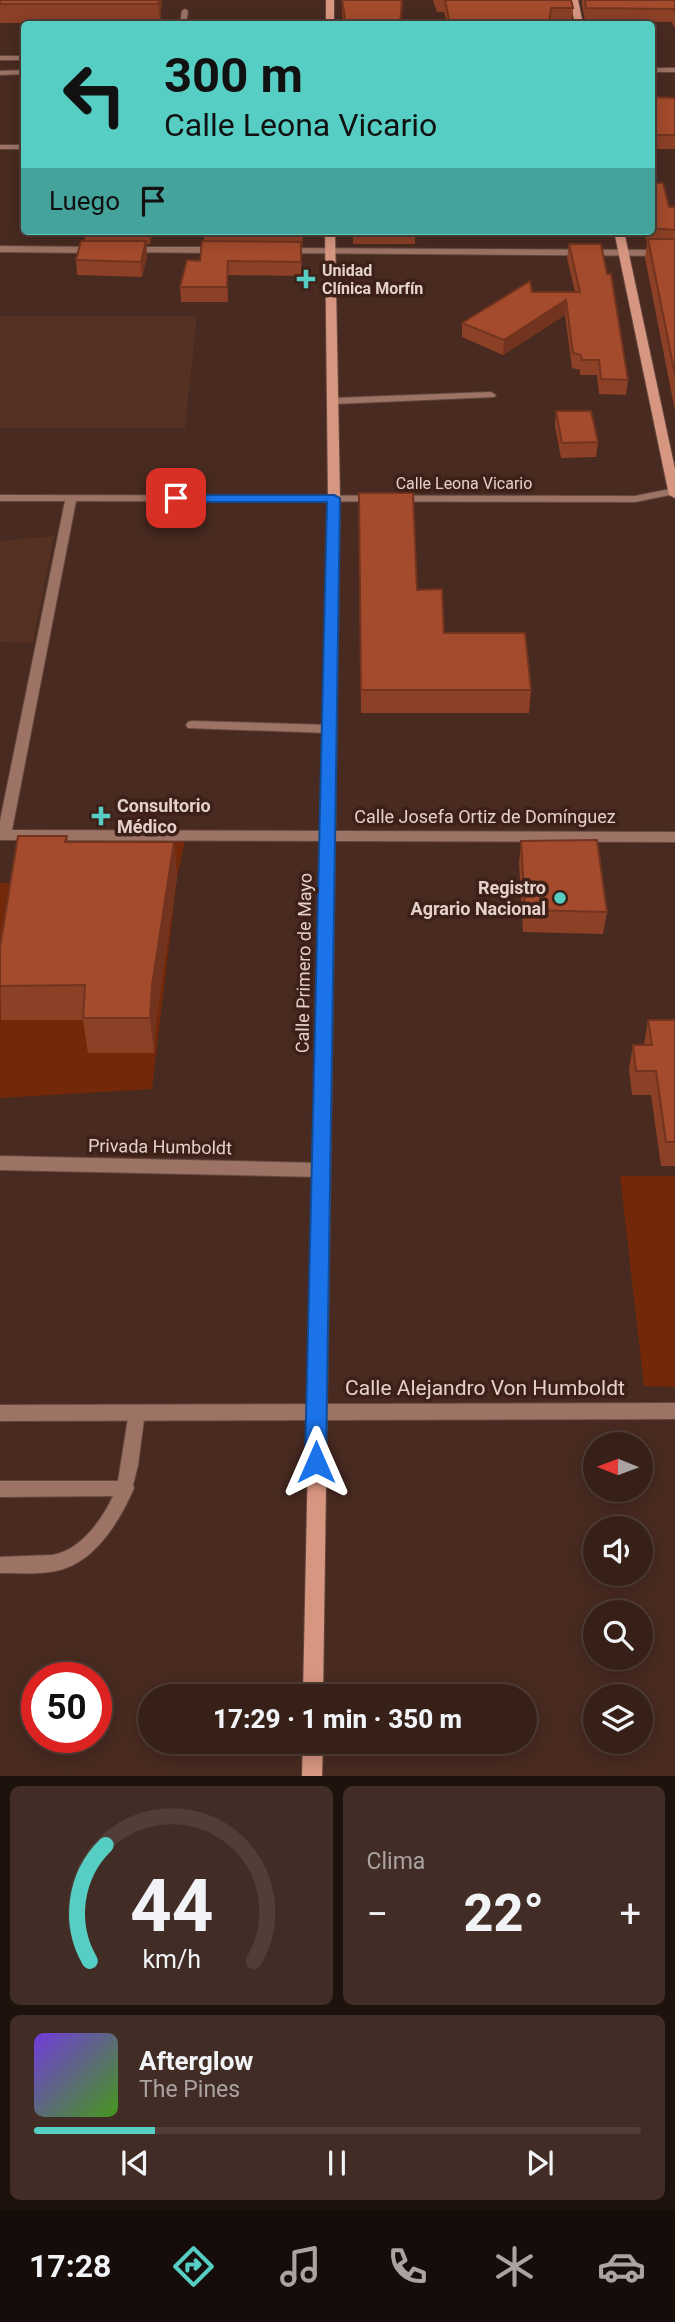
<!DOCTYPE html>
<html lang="es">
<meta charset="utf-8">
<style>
body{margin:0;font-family:Roboto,sans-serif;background:#412d25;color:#f1f3f6;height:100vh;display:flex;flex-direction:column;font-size:26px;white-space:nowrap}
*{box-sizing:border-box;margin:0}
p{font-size:23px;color:#aaa3a2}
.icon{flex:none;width:38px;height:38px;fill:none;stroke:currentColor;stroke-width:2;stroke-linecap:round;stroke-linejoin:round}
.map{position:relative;height:1776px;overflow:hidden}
.details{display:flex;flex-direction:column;gap:10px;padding:10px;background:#1e120d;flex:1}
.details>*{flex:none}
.top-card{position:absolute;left:21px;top:21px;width:634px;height:214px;border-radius:7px;box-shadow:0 4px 18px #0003,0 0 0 2px #503e37;background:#56cec3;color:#111;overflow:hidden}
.needle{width:46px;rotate:271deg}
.controls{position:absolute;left:583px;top:1432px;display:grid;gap:14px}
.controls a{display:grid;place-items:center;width:70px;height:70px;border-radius:50%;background:#362018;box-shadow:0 4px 18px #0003,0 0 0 2px #503e37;font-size:35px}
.speed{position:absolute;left:21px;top:1662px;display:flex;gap:14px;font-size:35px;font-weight:700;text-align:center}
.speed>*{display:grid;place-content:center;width:91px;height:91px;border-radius:50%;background:#362018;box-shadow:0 4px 18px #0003,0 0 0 2px #503e37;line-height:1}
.speed .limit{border:10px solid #d22;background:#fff;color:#111}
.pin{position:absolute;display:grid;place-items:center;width:60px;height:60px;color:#fff;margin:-30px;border-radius:14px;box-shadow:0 4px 10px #0006}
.me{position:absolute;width:77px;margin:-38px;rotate:0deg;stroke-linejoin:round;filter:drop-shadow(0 0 5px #0008)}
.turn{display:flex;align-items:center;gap:24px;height:147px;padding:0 28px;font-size:32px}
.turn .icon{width:91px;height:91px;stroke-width:2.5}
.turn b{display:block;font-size:49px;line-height:60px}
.then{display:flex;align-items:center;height:66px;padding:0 28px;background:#0003;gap:14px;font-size:26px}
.big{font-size:52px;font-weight:800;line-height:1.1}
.details .tile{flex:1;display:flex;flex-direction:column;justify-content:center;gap:10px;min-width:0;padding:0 24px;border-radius:10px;background:#412d25}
.details .dial{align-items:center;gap:0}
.dial svg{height:182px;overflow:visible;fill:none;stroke:#503e37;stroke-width:7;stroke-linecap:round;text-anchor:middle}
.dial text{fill:#f1f3f6;stroke:none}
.song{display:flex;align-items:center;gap:21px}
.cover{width:84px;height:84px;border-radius:10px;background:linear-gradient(135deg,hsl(260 70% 55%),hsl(100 70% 35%))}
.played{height:7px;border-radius:4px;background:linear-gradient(90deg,#56cec3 20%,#503e37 20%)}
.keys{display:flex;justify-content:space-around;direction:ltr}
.heat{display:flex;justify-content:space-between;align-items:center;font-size:38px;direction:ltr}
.details .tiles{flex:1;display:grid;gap:10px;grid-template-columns:1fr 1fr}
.tile:last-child{grid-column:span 2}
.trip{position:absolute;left:138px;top:1684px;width:399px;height:70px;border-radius:35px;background:#362018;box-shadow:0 4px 18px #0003,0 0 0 2px #503e37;font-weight:800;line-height:70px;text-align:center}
.dock{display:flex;height:112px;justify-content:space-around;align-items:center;background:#160d0a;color:#aaa3a2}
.dock .icon{width:49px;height:49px}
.dock .current{color:#56cec3}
.dock b{font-size:32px;color:#f1f3f6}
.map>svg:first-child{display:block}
.built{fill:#553124}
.green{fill:#73280a}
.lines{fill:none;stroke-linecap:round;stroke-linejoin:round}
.lane-casing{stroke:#64483f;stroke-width:2}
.street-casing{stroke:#64483f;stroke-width:2}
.secondary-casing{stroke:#64483f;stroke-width:2}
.lane{fill:#9c7365;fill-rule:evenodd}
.street{fill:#9c7365;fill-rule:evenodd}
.secondary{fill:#d79680;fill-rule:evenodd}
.wall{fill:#8c4026}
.shaded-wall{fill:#72341f}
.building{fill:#a34b2c;stroke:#72341f;stroke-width:2}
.route{fill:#1a73e8;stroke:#114b97;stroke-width:2}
.poi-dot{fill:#56cec3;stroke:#3d2017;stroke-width:2.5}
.labels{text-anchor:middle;stroke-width:7;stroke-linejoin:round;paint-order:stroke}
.far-poi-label{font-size:16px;font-weight:bold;fill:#e5d1cb;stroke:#3d2017;text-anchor:start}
.far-street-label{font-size:16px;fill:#e5d1cb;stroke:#3d2017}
.poi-label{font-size:18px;font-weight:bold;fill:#e5d1cb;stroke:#3d2017;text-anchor:start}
.street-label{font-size:18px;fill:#e5d1cb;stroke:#3d2017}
.near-street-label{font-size:21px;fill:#e5d1cb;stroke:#3d2017}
</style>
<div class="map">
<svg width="675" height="1776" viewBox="0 0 675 1776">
<rect width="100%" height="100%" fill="#482a20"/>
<path class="built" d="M 0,316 L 197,316 L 185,428 L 0,428 Z
M 54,536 L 33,643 L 0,642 L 0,541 Z"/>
<path class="green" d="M 38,835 L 186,835 L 177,878 L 152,1089 L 0,1098 L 0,883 L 22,883 Z
M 620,1176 L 675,1176 L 675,1387 L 644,1386 Z"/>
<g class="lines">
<defs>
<path id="lane" d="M 185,9 L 188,11 L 186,24 L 180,24 L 182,11 Z
M 0,56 L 24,56 L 24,60 L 0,60 Z
M 0,145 L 24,145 L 24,149 L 0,149 Z
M 491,392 L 496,395 L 494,397 L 334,404 L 329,401 L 334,398 Z
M 192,721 L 329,725 L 335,729 L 329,733 L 188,728 L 186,725 L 188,722 Z
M 137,1405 L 143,1407 L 145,1412 L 138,1465 L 133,1485 L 134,1488 C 120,1520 97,1560 60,1570 C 41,1575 19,1573 0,1573 L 0,1557 L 52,1555 C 80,1551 102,1520 113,1496 L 0,1497 L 0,1481 L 118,1481 L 129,1412 L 131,1407 Z"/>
<path id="street" d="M 651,68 L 675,68 L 675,72 L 651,72 Z
M 24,70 L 24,74 L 0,75 L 0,71 Z
M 0,246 L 97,247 L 102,250 L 97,253 L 0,252 Z
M 127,247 L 219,247 L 224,250 L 219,253 L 124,252 L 124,248 Z
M 285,248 L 675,250 L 675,256 L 282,253 L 280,251 Z
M 675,488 L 675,494 L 635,502 L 76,501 L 12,830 L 675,832 L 675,842 L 0,840 L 0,821 L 65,501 L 0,501 L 0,495 L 635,496 Z
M 0,1156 L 320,1163 L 326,1165 L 328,1170 L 326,1175 L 320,1177 L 0,1170 Z
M 675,1403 L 675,1419 L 0,1421 L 0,1405 Z"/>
<path id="secondary" d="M 326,0 L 334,0 L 334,24 L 326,24 Z
M 570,0 L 578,0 L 583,24 L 575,24 Z
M 325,231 L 335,231 L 340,498 L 323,1696 L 303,1696 L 328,498 Z
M 614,231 L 624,231 L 675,469 L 675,498 L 669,495 Z
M 303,1741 L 323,1741 L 322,1776 L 302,1776 Z"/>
</defs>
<use href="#lane" class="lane-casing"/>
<use href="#street" class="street-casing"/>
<use href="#secondary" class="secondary-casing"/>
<use href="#lane" class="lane"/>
<use href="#street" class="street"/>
<use href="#secondary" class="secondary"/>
</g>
<path class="wall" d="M 0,0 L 162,0 L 160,22 L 0,23 Z
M 342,0 L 403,0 L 401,24 L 344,24 L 342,13 Z
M 433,0 L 571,0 L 573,8 L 572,21 L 550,21 L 550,24 L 447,24 L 444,12 L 437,12 Z
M 582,0 L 675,0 L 675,29 L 672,22 L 585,21 L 582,5 Z
M 651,97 L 675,98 L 675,149 L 651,149 Z
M 651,183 L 669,207 L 675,207 L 675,411 L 645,258 L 647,244 L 644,231 L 651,231 Z
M 84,231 L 153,231 L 150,244 L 146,244 L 147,256 L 142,277 L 77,275 L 76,260 L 85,241 Z
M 204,231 L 303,231 L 301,276 L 228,275 L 228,302 L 181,302 L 180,287 L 200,261 L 204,241 Z
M 353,231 L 415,231 L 415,244 L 353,244 Z
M 569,244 L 628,380 L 626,395 L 599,394 L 597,375 L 580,375 L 580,370 L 572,368 L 565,315 L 503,355 L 462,337 L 462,323 L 532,292 L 575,292 L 567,258 Z
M 556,411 L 598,442 L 596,457 L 561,458 L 555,426 Z
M 359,516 L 417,590 L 444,633 L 531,690 L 529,713 L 361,713 Z
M 67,836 L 68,842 L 174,842 L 177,877 L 156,1020 L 154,1053 L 88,1053 L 83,1020 L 1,1020 L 0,947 Z
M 521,841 L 607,912 L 603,934 L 523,932 L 519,863 Z
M 648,1020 L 675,1020 L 675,1166 L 661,1166 L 651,1095 L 632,1095 L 629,1069 L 633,1045 L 644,1045 Z"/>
<path class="shaded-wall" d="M 159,0 L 162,0 L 160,22 L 158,4 Z
M 402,0 L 403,0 L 401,24 L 400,24 Z
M 149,231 L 153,231 L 150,244 Z
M 146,241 L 147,256 L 142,277 L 141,262 Z
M 228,261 L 228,302 L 227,287 Z
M 566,300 L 565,315 L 503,355 L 504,340 Z
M 174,842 L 177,877 L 156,1020 L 154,1053 L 150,1018 L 152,985 Z"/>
<path class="building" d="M 0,0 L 159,0 L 158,4 L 0,4 Z
M 342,0 L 402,0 L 400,24 L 346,24 Z
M 445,0 L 571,0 L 573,8 L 551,8 L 549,24 L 450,24 Z
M 585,0 L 675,0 L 675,12 L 674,9 L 586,8 Z
M 651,97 L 675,98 L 675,135 L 651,135 Z
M 651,183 L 663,183 L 669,207 L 675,207 L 675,230 L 651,228 Z
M 648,239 L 675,239 L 675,375 Z
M 81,241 L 146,241 L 141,262 L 76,260 Z
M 202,241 L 301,242 L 301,262 L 228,261 L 227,287 L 180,287 L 187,260 L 200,261 Z
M 569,244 L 601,244 L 607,274 L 611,274 L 628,380 L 601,379 L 599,360 L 582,360 L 581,355 L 573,353 L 566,300 L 504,340 L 462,323 L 530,281 L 532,292 L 580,292 Z
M 556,411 L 591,411 L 598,442 L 562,443 Z
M 359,493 L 413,493 L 417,590 L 442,589 L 444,633 L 525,633 L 531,690 L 361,690 Z
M 18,836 L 67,836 L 65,842 L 174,842 L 152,985 L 150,1018 L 83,1018 L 85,985 L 0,986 L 0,947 Z
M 597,840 L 607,912 L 525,910 L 521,841 Z
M 648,1020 L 675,1020 L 675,1142 L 666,1142 L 656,1071 L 636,1071 L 633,1045 L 652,1045 Z"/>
<path class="route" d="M 334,495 L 340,498 L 326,1462 L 323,1469 L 316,1472 L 308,1469 L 305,1462 L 327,502 L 176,502 L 170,498 L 176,495 Z"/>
<g class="poi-dot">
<path d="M302.5 268.5h7v7h7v7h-7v7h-7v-7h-7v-7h7z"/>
<path d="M97.5 805.5h7v7h7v7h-7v7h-7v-7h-7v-7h7z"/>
<circle cx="560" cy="898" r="7"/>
</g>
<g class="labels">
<g class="far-poi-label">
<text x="322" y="276">Unidad<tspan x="322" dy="18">Clínica Morfín</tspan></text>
</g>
<g class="far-street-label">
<text x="464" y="489">Calle Leona Vicario</text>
</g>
<g class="poi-label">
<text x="117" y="812">Consultorio<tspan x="117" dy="21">Médico</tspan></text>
<text x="546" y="894" text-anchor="end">Registro<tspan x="546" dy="21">Agrario Nacional</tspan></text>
</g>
<g class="street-label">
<text x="485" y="823">Calle Josefa Ortiz de Domínguez</text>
<text transform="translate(304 963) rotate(-89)" y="6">Calle Primero de Mayo</text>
<text transform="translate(160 1147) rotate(1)" y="6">Privada Humboldt</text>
</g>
<g class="near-street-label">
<text x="485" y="1395">Calle Alejandro Von Humboldt</text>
</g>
</g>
</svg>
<div class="controls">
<a><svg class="needle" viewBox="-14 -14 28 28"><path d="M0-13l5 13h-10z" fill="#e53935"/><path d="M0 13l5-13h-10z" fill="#aaa3a2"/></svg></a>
<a><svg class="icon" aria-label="sound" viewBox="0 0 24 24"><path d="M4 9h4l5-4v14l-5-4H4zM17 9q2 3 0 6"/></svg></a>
<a><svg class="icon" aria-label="search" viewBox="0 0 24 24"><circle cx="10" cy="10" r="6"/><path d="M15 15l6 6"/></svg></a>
<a><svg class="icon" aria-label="layers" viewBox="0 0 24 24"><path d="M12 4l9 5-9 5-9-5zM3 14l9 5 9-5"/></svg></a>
</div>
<div class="speed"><div class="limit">50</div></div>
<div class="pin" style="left:176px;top:498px;background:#d93025"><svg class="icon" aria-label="arrive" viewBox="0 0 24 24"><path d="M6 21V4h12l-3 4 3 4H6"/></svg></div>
<svg class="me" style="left:316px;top:1462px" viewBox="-20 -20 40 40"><path d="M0-17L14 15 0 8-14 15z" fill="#1a73e8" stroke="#fff" stroke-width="4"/></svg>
<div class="trip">17:29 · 1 min · 350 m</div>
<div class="top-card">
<div class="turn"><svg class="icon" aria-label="left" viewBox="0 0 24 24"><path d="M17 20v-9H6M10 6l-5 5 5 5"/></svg><div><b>300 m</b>Calle Leona Vicario</div></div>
<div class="then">Luego<svg class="icon" aria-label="arrive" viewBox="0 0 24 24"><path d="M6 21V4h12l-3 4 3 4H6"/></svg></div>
</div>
</div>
<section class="details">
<div class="tiles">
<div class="tile dial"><svg viewBox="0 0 100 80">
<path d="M14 69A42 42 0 1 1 86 69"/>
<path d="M14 69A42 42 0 0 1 21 18" stroke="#56cec3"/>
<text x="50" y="56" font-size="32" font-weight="700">44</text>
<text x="50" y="72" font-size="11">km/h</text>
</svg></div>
<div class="tile"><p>Clima</p>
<div class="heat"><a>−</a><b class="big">22°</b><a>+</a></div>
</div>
<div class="tile">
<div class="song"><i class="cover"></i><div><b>Afterglow</b><p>The Pines</p></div></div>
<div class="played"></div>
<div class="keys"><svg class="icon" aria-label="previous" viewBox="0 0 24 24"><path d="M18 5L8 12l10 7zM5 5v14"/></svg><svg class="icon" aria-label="pause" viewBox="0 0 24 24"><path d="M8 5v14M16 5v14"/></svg><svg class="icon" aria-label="next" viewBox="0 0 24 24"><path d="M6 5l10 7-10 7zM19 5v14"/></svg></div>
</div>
</div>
</section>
<nav class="dock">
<b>17:28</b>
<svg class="icon current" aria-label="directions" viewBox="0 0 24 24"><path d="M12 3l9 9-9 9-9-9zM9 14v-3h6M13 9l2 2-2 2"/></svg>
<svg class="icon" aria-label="music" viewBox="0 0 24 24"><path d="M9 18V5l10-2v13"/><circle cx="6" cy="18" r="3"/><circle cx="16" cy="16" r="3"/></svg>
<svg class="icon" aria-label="phone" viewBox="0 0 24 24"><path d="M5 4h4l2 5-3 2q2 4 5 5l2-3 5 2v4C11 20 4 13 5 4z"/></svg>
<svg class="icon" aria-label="climate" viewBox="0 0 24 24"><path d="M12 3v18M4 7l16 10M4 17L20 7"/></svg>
<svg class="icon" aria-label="car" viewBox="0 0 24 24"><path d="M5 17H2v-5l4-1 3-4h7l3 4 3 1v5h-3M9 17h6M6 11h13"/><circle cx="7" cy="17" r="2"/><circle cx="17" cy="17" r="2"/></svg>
</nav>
